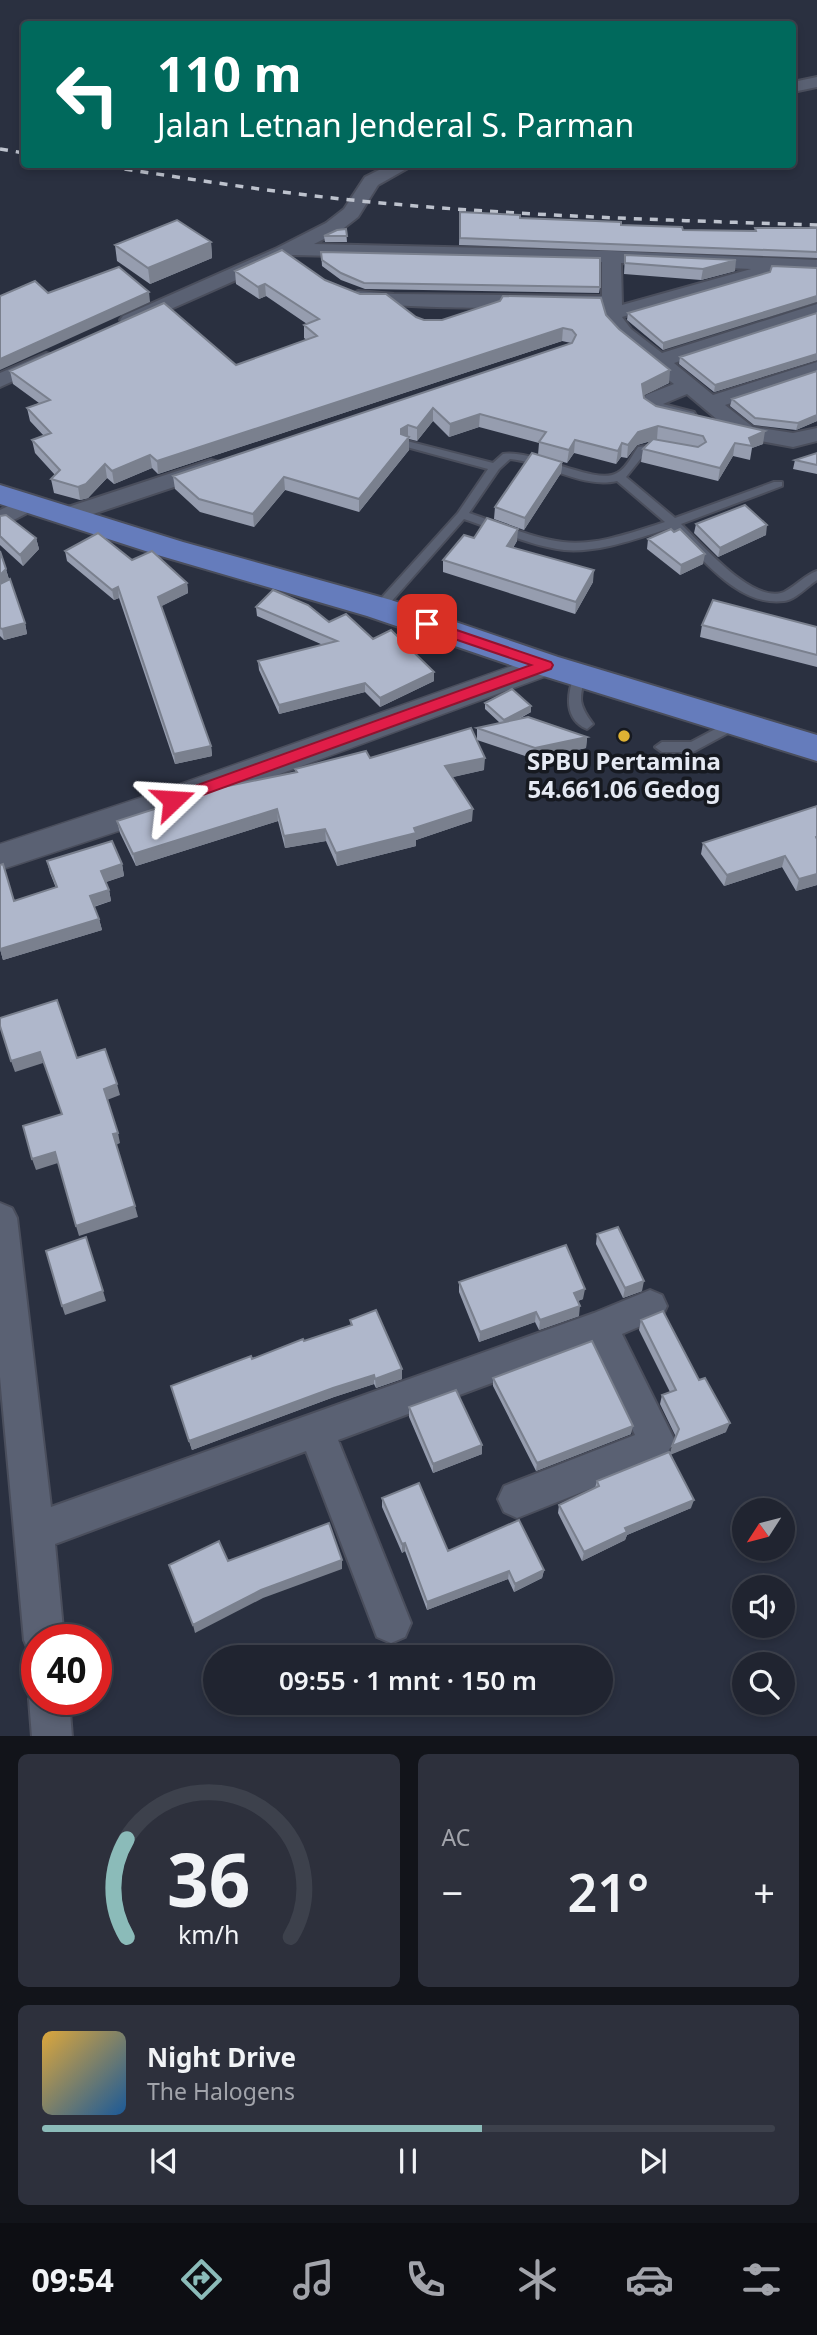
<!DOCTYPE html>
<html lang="id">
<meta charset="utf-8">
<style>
body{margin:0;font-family:"Noto Sans",sans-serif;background:#2d303c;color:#f1f3f6;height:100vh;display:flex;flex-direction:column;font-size:26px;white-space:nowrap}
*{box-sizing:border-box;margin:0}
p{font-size:23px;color:#a2a4ab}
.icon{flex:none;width:38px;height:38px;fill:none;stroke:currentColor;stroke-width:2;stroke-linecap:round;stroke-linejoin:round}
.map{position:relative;height:1736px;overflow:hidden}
.panel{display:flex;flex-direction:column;gap:18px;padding:18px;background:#12141a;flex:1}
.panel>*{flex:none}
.top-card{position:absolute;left:21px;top:21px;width:775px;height:147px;border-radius:7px;box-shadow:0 4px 10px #0003,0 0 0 2px #3d414c;background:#00695c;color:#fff;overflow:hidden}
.needle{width:46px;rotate:234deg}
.controls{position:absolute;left:732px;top:1498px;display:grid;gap:14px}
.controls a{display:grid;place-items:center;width:63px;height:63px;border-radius:50%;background:#202430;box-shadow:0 4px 10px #0003,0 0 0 2px #3d414c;font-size:35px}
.speed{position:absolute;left:21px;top:1624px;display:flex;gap:14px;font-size:35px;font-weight:700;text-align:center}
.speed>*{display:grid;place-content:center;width:91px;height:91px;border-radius:50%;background:#202430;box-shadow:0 4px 10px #0003,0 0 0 2px #3d414c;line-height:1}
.speed .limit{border:10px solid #d22;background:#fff;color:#111}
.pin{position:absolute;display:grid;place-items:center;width:60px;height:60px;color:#fff;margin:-30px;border-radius:14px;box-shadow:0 4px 10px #0006}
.me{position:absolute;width:77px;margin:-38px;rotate:70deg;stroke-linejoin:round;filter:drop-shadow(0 0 5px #0008)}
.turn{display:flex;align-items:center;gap:24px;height:147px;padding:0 21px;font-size:32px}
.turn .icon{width:91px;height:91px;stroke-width:2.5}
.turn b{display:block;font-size:49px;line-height:60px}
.big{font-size:52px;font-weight:600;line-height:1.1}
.panel .tile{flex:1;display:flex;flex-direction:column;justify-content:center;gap:10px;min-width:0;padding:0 24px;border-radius:10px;background:#2d303c}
.panel .dial{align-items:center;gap:0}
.dial svg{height:182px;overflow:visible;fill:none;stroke:#3d414c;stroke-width:7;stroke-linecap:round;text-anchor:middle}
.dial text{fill:#f1f3f6;stroke:none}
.song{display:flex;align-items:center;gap:21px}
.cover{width:84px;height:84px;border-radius:10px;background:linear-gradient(135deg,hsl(40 70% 55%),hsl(210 70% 35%))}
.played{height:7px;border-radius:4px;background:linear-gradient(90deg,#8bbbb9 60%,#3d414c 60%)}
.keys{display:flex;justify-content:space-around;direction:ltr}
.heat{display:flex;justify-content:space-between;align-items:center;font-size:38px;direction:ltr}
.panel .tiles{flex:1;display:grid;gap:18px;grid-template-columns:1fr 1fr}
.tile:last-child{grid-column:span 2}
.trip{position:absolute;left:203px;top:1645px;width:410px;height:70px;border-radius:35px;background:#202430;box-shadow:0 4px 10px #0003,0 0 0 2px #3d414c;font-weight:600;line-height:70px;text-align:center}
.menu{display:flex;height:112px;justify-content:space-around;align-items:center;background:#0d0e13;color:#a2a4ab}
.menu .icon{width:49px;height:49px}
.menu .active{color:#8bbbb9}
.menu b{font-size:32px;color:#f1f3f6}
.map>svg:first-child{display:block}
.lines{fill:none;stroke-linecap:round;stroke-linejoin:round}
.service-casing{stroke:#4a4e5c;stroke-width:4}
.minor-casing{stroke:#4a4e5c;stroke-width:4}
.tertiary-casing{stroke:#4a4e5c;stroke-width:3}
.trunk-casing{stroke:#4a4e5c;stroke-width:4}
.service{fill:#5a6173;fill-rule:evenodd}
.minor{fill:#5a6173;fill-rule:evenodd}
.tertiary{fill:#5a6173;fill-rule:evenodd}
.trunk{fill:#657cbc;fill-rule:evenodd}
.rail{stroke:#bdc2cd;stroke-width:3.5;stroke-dasharray:8 8;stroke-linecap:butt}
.wall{fill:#969daf}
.shaded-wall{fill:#7a808e}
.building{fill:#afb7cb;stroke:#7a808e;stroke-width:2}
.route{fill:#e11d48;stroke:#92132f;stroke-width:2}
.poi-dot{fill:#deb133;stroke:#161920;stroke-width:2.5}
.labels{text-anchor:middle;stroke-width:7;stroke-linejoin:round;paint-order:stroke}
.poi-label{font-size:24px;font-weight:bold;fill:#e5e9f3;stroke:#161920}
</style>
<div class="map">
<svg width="817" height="1737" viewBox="0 0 817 1737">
<rect width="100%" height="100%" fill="#2a3040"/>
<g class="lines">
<defs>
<path id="service" d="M 407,441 L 493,463 L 503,454 C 534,449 595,486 617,473 C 627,468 632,455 638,447 L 663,444 L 663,448 L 646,452 L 626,477 L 675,518 L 774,482 L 782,482 L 782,486 L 681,524 C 701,543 753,605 784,592 C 796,586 805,575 817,571 L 817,580 C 808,586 795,600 784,601 C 737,607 701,556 671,528 C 638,538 600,553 564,550 C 530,546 497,530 464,519 L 383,611 L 375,611 L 373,608 L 375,605 L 458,513 L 488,469 L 403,446 L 402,444 ZM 510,459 C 545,462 581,489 617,481 L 665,522 C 633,532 597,546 563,542 C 531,538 499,523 469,513 L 499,469 Z
M 580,672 L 586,676 C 578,699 579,705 593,724 L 587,729 C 564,719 567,695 574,676 Z
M 736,718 L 741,720 L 742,723 L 741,726 L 693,752 L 662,752 L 655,747 L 662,742 L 691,742 Z"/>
<path id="minor" d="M 817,77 L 817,87 L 793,92 L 793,82 Z
M 391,164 L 415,164 L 378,185 L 358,217 L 340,231 L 314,244 L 611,251 L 817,260 L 817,272 L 769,270 L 768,276 L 622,317 L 631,329 L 662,353 L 817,304 L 817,316 L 674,363 L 713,395 L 817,362 L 817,375 L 725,405 L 753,427 L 793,433 L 817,428 L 817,441 L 793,447 L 738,437 L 687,394 L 663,404 L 694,412 L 697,417 L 694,422 C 678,425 650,417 641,404 L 646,395 L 674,384 C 653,367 602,336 602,308 C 570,308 359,311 348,297 L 358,291 L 394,294 L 602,296 L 602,262 L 293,255 L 137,324 L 123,324 L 120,320 L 123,316 L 277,248 L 326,223 L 344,209 L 365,177 ZM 621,263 L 751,269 L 622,305 Z
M 46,353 L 53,355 L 56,359 L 53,363 L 0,387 L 0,373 Z
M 211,460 L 219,462 L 222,467 L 219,472 L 75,520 L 59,520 L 56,515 L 59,510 Z
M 29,496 L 37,498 L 40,503 L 37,508 L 0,527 L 0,510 Z
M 0,1203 L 12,1208 L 17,1218 L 51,1507 L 594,1313 L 650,1290 L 662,1295 L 667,1306 L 662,1317 L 622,1334 L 674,1439 L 665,1459 L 517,1518 L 504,1512 L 498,1499 L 504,1486 L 635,1435 L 592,1346 L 338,1440 L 411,1623 L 405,1637 L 391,1643 L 377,1637 L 306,1451 L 55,1544 L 64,1640 L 37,1640 L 37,1657 L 30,1654 L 24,1640 L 0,1377 Z
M 37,1684 L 37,1699 L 69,1699 L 72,1737 L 32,1737 L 29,1699 Z"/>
<path id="tertiary" d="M 546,654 L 557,658 L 562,665 L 557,672 L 185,809 L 0,870 L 0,844 L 161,791 Z"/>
<path id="trunk" d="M 0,485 L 183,542 L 391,600 L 558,657 L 817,735 L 817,761 L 534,673 L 367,616 L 161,556 L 0,504 Z"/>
</defs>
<use href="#service" class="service-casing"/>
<use href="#minor" class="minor-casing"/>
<use href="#tertiary" class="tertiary-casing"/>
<use href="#trunk" class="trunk-casing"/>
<use href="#service" class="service"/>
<use href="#minor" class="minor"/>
<use href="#tertiary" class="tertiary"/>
<use href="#trunk" class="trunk"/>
<path class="rail" d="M 0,149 L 24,153
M 93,164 C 182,178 271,192 361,201 C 513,216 665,220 817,225"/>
</g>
<path class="wall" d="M 460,212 L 520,218 L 683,230 L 755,231 L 755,228 L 817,228 L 817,258 L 459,245 Z
M 346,229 L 347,242 L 325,242 L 324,236 Z
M 211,242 L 212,258 L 150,284 L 117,261 L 115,245 Z
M 321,252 L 600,287 L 599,293 L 365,289 L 341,280 L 322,266 Z
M 625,255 L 735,271 L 701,280 L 624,274 Z
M 817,268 L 663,350 L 627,320 L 628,313 Z
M 235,271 L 325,280 L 424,320 L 606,315 L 669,383 L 644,395 L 644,398 L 656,406 L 763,444 L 752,448 L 750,460 L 733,456 L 718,481 L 641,462 L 643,449 L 651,441 L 637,445 L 627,458 L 621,457 L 616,464 L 574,453 L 567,463 L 538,455 L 539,443 L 479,427 L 449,437 L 433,421 L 417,441 L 409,439 L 409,450 L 359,512 L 285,490 L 254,527 L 200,512 L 175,489 L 173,476 L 571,343 L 562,341 L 158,474 L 152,468 L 114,484 L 107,478 L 88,498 L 80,500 L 54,493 L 51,479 L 55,475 L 35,453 L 32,440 L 44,436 L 30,421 L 27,408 L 39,403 L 13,384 L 10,371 L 236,365 L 307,340 L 304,338 L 304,325 L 307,324 L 266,296 L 259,299 L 236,284 Z
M 817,313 L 817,360 L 714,392 L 679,364 L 680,357 Z
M 817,371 L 817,421 L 796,430 L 754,425 L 730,406 L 732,399 Z
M 817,453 L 817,474 L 793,469 L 795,460 Z
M 562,462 L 561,473 L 524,530 L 494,519 L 495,507 Z
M 0,516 L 36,538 L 39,549 L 23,566 L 0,545 Z
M 696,524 L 766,535 L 718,557 L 694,533 Z
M 648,539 L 703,564 L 680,575 L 647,549 Z
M 517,541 L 513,548 L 593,582 L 575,614 L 443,572 L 443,560 Z
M 0,551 L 9,579 L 25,623 L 27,634 L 4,640 L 0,636 Z
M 65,551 L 132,560 L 187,583 L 188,593 L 161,606 L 211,746 L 212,756 L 175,764 L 119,598 L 114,600 L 67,561 Z
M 256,607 L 329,622 L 373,639 L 434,681 L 380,707 L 365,692 L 279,714 L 259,670 L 258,661 L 323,645 L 257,616 Z
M 702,625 L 817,627 L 817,667 L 700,637 Z
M 485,703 L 531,712 L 519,719 L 587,737 L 586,748 L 534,759 L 477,740 L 477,728 L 500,723 L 485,709 Z
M 370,758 L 484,770 L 452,777 L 472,821 L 416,840 L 416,846 L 337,866 L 326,841 L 285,848 L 278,821 L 136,866 L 120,833 L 117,821 L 296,772 L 295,769 Z
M 817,806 L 817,885 L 796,891 L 782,867 L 724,886 L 701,854 L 703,843 Z
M 47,861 L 122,864 L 124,876 L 106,882 L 109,890 L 111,901 L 94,907 L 99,919 L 102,930 L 3,960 L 0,949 L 14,901 L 56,888 L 50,873 Z
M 597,1234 L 642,1291 L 623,1298 L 596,1244 Z
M 459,1282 L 583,1299 L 578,1301 L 579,1316 L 539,1330 L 535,1322 L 479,1342 L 459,1292 Z
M 350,1320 L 402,1369 L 402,1379 L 376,1388 L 374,1384 L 334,1397 L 192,1450 L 171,1386 L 351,1325 Z
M 641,1320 L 726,1432 L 671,1454 L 691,1508 L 627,1535 L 625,1540 L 582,1561 L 558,1513 L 559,1505 L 595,1488 L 597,1481 L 670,1453 L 676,1437 L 660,1404 L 662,1395 L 670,1392 L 639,1330 Z
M 493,1378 L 631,1434 L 536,1471 L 493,1386 Z
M 409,1407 L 482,1454 L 433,1473 L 409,1417 Z
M 382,1498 L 448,1551 L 544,1570 L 542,1578 L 514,1592 L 508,1579 L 427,1610 L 405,1551 L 402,1553 L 382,1507 Z"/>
<path class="shaded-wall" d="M 211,242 L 212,258 L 150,284 L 148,268 Z
M 736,260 L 735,271 L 701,280 L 703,269 Z
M 265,284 L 266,296 L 259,299 L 258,287 Z
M 149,292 L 150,302 L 0,370 L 0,359 Z
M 817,296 L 817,302 L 663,350 L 663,343 Z
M 563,328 L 562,341 L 158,474 L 157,461 Z
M 817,354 L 817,360 L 714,392 L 715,385 Z
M 670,370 L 669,383 L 640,397 L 642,384 Z
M 433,408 L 433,421 L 417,441 L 417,428 Z
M 480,414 L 479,427 L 449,437 L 450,424 Z
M 817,415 L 817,421 L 796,430 L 798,423 Z
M 408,425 L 408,438 L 401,442 L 401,429 Z
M 658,426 L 657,439 L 637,445 L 627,458 L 628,445 L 638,432 Z
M 765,431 L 763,444 L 752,448 L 749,438 Z
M 409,437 L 409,450 L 359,512 L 359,499 Z
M 575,440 L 574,453 L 567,463 L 569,450 Z
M 622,443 L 621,457 L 616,464 L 618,451 Z
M 735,443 L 733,456 L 718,481 L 720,468 Z
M 150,455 L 152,468 L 114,484 L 112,471 Z
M 562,462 L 561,473 L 524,530 L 525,518 Z
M 105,464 L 107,478 L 88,498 L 80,500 L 78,487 Z
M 284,477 L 285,490 L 254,527 L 253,514 Z
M 767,525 L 766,535 L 718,557 L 720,548 Z
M 518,529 L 517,541 L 506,558 L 507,546 Z
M 36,538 L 39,549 L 23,566 L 20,555 Z
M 705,554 L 703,564 L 680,575 L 681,565 Z
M 6,569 L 9,580 L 0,589 L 0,575 Z
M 594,570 L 593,582 L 575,614 L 576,602 Z
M 187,583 L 188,593 L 160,607 L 158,597 Z
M 118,587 L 119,598 L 114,600 L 112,590 Z
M 25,623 L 27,634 L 4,640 L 2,629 Z
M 434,672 L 434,681 L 380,707 L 380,698 Z
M 365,683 L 365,692 L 279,714 L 279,705 Z
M 531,706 L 531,712 L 504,726 L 504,720 Z
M 587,737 L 586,748 L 534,759 L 535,748 Z
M 211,746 L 212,756 L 175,764 L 174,754 Z
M 485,758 L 484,770 L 445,779 L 445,766 Z
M 277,809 L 278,821 L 136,866 L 133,854 Z
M 473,809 L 472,821 L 416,840 L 416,846 L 337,866 L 336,853 Z
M 325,829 L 326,841 L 285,848 L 284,836 Z
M 785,856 L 782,867 L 724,886 L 727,875 Z
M 122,864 L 124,876 L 103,883 L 101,871 Z
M 817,874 L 817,885 L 796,891 L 799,879 Z
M 109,890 L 111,901 L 92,907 L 90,896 Z
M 99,919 L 102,930 L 3,960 L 0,949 Z
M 40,1052 L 43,1063 L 15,1072 L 11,1061 Z
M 117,1084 L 120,1095 L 107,1100 L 104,1089 Z
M 118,1133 L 120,1143 L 116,1145 L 113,1134 Z
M 55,1152 L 58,1163 L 36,1170 L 32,1159 Z
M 135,1206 L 138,1217 L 79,1236 L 76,1226 Z
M 644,1281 L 642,1291 L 623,1298 L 625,1288 Z
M 585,1289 L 583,1299 L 572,1303 L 574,1293 Z
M 103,1291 L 106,1301 L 65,1315 L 62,1306 Z
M 580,1306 L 579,1316 L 539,1330 L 540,1320 Z
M 536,1312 L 535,1322 L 479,1342 L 480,1332 Z
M 402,1369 L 402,1379 L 376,1388 L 375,1379 Z
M 374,1375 L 374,1384 L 334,1397 L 192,1450 L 189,1441 L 333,1388 Z
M 730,1423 L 726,1432 L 670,1455 L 672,1446 Z
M 633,1426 L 631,1434 L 536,1471 L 537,1463 Z
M 482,1445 L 482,1454 L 433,1473 L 433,1464 Z
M 694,1500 L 691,1508 L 627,1535 L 625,1540 L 582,1561 L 584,1552 L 625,1528 Z
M 405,1543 L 405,1551 L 402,1553 L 402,1544 Z
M 342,1560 L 342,1569 L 263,1598 L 195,1633 L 193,1625 L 261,1590 Z
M 544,1570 L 542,1578 L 514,1592 L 515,1584 Z
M 509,1571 L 508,1579 L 427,1610 L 427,1602 Z"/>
<path class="building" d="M 460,212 L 520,215 L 520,218 L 621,222 L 621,225 L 682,227 L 683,230 L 756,231 L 755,228 L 817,228 L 817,252 L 460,238 Z
M 177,220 L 211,242 L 148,268 L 115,245 Z
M 346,229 L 347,236 L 324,236 L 337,230 Z
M 282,250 L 325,280 L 360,294 L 386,294 L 416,317 L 424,320 L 442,320 L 500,301 L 503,296 L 601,298 L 606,315 L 619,329 L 670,370 L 642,384 L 644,398 L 656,406 L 765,431 L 749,438 L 752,446 L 735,443 L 720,468 L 643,449 L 653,439 L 698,447 L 706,442 L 703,436 L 658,426 L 638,432 L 628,445 L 622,443 L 618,451 L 575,440 L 569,450 L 539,442 L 546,432 L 480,414 L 450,424 L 433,408 L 417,428 L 408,425 L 401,429 L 401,434 L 409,437 L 359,499 L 284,477 L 253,514 L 199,499 L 173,476 L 572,343 L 576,335 L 572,330 L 563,328 L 157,461 L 150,455 L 112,471 L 105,464 L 86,484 L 78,487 L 51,479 L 60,470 L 32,440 L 51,433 L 27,408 L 50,400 L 10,371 L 164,303 L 236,365 L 317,336 L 304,325 L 319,319 L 265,284 L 258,287 L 235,271 Z
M 321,252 L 600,258 L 600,287 L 364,283 L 341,273 L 322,260 Z
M 625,255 L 736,260 L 703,269 L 625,263 Z
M 772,266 L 817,268 L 817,296 L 663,343 L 628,313 L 770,272 Z
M 119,267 L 149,292 L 0,359 L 0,296 L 35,281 L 48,293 Z
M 817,313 L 817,354 L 715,385 L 680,357 Z
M 817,371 L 817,415 L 798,423 L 755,418 L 732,399 Z
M 532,453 L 562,462 L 525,518 L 495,507 Z
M 817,453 L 817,465 L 795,460 Z
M 745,505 L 767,525 L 720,548 L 696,524 Z
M 6,515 L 36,538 L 20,555 L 0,536 L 0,516 Z
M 487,518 L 518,529 L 507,546 L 594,570 L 576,602 L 443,560 L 464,535 L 474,538 Z
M 671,529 L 674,532 L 680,529 L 705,554 L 681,565 L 648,539 Z
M 98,533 L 132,560 L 152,551 L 187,583 L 158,597 L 211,746 L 174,754 L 118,587 L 112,590 L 65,551 Z
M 0,551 L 6,569 L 0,575 Z
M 10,579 L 25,623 L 2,629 L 0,628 L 0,584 Z
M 273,590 L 308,605 L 329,622 L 346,614 L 373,639 L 391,630 L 434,672 L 380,698 L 365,683 L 279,705 L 258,661 L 337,641 L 256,607 Z
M 713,600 L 817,627 L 817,655 L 702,625 Z
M 512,689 L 531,706 L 504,720 L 485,703 Z
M 528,717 L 587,737 L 535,748 L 477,728 Z
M 471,728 L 485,758 L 445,766 L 473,809 L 414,828 L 416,833 L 336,853 L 325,829 L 284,836 L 277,809 L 133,854 L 117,821 L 223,787 L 297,772 L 295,769 L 366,751 L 370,758 Z
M 817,806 L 817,836 L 816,837 L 817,839 L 817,874 L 799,879 L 785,856 L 727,875 L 703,843 Z
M 112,841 L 122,864 L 101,871 L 109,890 L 90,896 L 99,919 L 0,949 L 0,865 L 3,864 L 14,901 L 57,887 L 47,861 Z
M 57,1000 L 77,1058 L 105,1049 L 117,1084 L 104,1089 L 118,1133 L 113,1134 L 135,1206 L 76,1226 L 55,1152 L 32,1159 L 23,1126 L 62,1114 L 40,1052 L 11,1061 L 0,1026 L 0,1018 Z
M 618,1227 L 644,1281 L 625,1288 L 597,1234 Z
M 86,1237 L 103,1291 L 62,1306 L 46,1251 Z
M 566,1245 L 585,1289 L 574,1293 L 580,1306 L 540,1320 L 536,1312 L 480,1332 L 459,1282 Z
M 376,1310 L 402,1369 L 375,1379 L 374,1375 L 333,1388 L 189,1441 L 171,1386 L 251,1356 L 252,1359 L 303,1339 L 304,1341 L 352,1325 L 350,1320 Z
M 663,1311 L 699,1380 L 705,1378 L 730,1423 L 672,1446 L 679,1429 L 662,1395 L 676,1390 L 641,1320 Z
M 592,1341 L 633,1426 L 537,1463 L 493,1378 Z
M 456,1390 L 482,1445 L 433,1464 L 409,1407 Z
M 669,1452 L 694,1500 L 625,1528 L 627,1532 L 584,1552 L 559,1505 L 599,1486 L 597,1481 Z
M 419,1483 L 448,1551 L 519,1520 L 544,1570 L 515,1584 L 509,1571 L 427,1602 L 405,1543 L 402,1544 L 382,1498 Z
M 329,1523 L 342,1560 L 261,1590 L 193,1625 L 169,1565 L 219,1541 L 228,1561 Z"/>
<path class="route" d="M 427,620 L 551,662 L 553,665 L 551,669 L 178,804 L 167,804 L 165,800 L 167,796 L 531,665 L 422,628 L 422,621 Z"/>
<circle class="poi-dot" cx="624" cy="736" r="7"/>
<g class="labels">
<g class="poi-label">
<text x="624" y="770">SPBU Pertamina<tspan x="624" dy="28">54.661.06 Gedog</tspan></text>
</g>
</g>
</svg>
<div class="controls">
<a><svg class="needle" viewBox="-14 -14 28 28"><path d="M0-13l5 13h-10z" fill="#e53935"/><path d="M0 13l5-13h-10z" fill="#a2a4ab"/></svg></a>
<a><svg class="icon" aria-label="sound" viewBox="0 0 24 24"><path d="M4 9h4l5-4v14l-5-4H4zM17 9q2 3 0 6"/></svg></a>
<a><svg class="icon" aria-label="search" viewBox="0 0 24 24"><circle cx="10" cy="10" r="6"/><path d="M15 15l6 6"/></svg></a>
</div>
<div class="speed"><div class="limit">40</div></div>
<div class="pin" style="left:427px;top:624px;background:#d93025"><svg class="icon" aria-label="arrive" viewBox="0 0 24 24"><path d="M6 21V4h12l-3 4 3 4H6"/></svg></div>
<svg class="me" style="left:173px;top:800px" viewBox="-20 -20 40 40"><path d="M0-17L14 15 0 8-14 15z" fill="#e11d48" stroke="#fff" stroke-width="4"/></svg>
<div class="trip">09:55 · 1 mnt · 150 m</div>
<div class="top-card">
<div class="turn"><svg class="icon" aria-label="left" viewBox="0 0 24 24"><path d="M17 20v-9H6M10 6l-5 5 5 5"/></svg><div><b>110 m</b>Jalan Letnan Jenderal S. Parman</div></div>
</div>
</div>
<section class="panel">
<div class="tiles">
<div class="tile dial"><svg viewBox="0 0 100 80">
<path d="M14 69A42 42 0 1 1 86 69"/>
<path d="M14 69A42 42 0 0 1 14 26" stroke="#8bbbb9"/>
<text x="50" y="56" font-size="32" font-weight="700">36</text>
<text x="50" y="72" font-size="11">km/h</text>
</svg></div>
<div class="tile"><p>AC</p>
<div class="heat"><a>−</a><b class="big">21°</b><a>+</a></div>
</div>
<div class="tile">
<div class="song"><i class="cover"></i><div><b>Night Drive</b><p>The Halogens</p></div></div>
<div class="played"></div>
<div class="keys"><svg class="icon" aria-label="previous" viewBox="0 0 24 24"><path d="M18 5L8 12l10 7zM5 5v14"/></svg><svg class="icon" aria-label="pause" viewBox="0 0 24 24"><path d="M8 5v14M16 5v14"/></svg><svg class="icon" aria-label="next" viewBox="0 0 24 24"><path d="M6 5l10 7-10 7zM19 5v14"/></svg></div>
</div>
</div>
</section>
<nav class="menu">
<b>09:54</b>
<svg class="icon active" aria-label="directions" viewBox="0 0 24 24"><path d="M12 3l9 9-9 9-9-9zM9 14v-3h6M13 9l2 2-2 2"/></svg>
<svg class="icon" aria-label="music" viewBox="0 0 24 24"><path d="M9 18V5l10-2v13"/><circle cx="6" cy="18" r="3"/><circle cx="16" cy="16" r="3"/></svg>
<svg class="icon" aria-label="phone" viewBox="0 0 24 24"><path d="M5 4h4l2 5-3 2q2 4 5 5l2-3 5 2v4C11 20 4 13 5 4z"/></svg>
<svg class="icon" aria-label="climate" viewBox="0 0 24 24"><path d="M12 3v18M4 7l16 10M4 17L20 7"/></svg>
<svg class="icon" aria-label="car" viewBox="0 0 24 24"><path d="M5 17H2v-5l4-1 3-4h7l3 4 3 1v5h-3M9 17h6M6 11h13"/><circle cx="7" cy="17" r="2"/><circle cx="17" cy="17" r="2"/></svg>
<svg class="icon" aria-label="filters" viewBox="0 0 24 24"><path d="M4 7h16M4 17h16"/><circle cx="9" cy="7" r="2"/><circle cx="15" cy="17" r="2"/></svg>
</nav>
